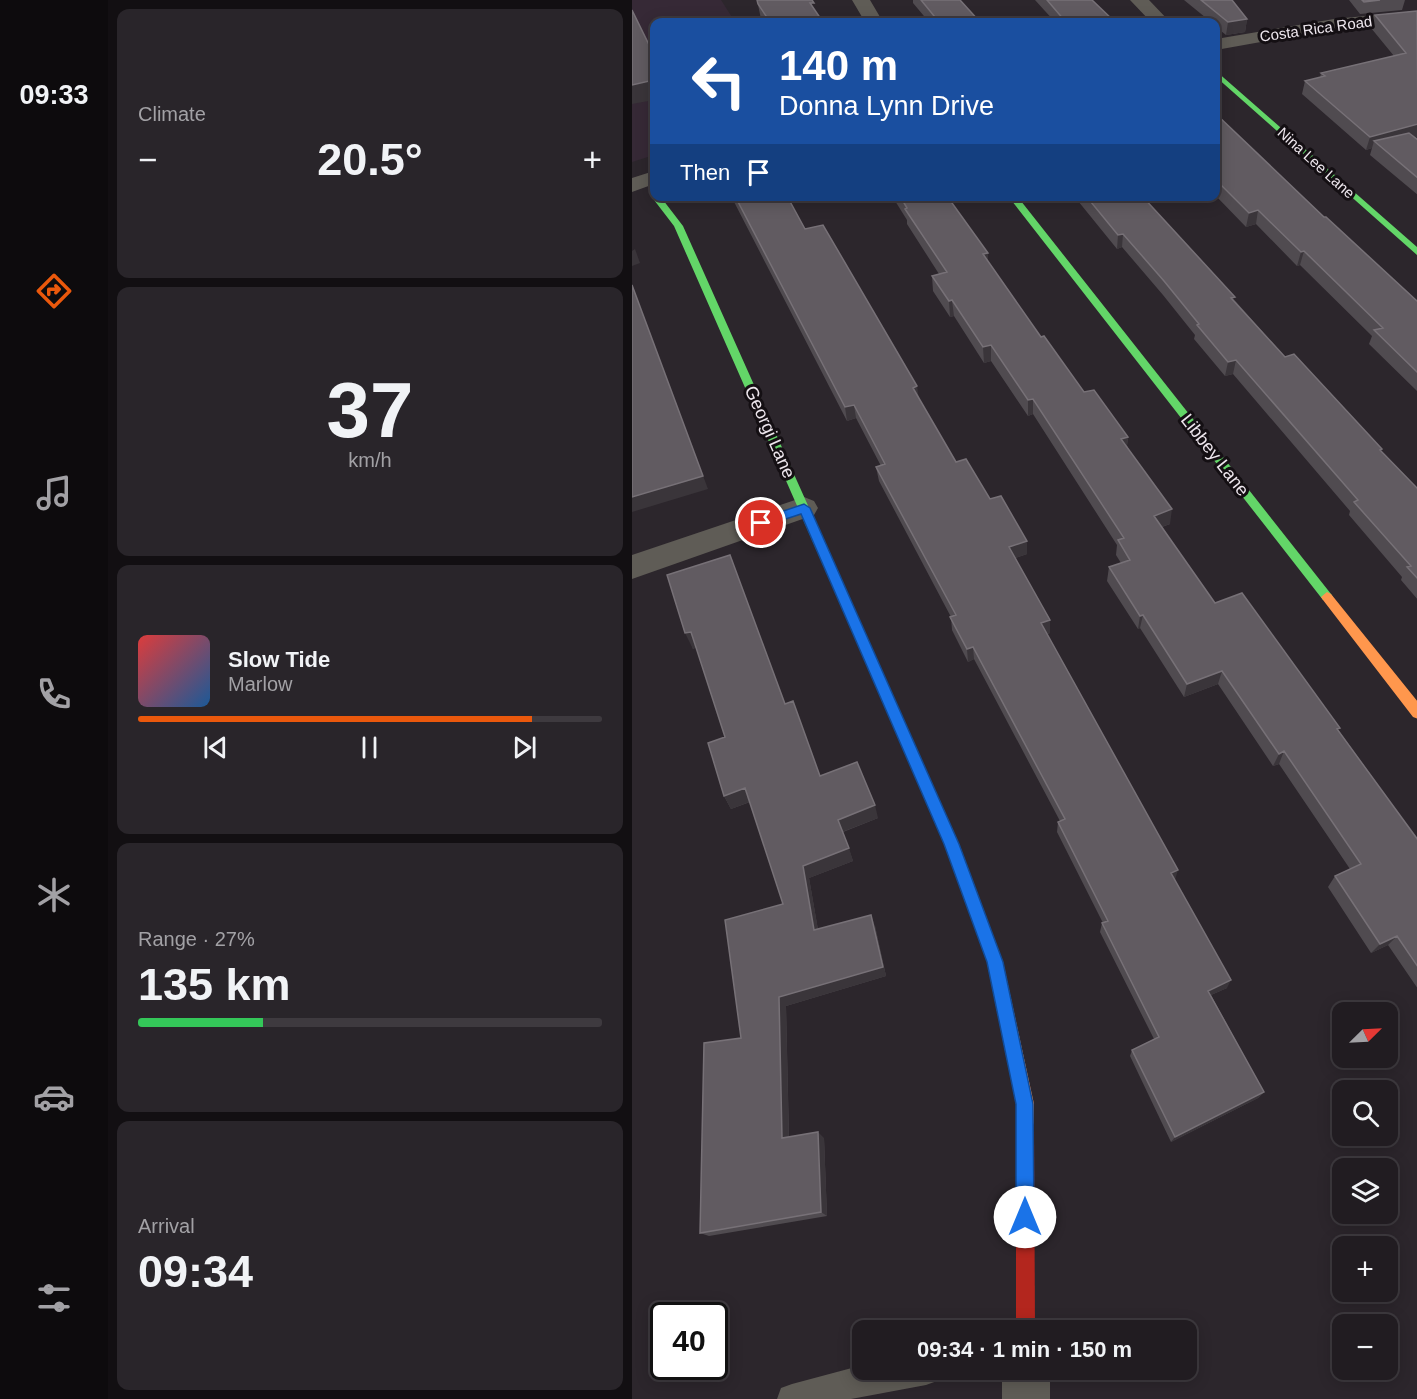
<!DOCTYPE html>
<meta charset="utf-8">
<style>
body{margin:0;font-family:Arial,sans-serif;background:#29252a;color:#f1f3f6;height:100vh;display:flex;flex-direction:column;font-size:22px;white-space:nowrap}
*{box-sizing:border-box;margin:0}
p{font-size:20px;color:#a2a1a5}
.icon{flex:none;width:33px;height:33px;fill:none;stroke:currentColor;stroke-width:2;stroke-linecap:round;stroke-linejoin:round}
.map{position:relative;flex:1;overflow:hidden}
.details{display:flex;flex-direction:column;gap:9px;padding:9px;background:#120f12;width:524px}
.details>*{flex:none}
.hud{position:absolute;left:18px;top:18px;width:570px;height:183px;border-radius:12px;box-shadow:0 3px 15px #0003,0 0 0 2px #3e3a3f;background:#1a4fa0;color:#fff;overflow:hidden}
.needle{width:39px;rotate:66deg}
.fabs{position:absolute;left:700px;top:1002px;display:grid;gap:12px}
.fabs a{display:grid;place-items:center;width:66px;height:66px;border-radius:12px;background:#211c21;box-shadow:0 3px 15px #0003,0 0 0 2px #3e3a3f;font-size:30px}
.speed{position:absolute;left:18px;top:1302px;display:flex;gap:12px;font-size:30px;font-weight:700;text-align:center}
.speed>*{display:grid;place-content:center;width:78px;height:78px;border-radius:50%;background:#211c21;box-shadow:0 3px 15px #0003,0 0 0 2px #3e3a3f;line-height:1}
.speed .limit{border:3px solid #111;border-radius:9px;background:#fff;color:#111}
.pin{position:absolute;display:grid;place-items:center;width:51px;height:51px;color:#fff;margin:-26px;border:3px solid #fff;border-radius:50%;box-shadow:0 2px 6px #0007}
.me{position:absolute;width:66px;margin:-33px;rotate:0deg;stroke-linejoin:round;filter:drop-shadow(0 0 4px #0008)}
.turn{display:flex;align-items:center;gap:21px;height:126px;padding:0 30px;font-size:27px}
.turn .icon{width:78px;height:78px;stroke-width:2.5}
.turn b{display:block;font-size:42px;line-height:51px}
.then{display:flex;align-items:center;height:57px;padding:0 30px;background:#0003;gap:12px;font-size:22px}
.big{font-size:45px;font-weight:700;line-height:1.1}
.details .tile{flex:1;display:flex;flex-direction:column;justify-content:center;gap:9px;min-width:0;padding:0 21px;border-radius:12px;background:#29252a}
.details .dial{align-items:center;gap:0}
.dial b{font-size:78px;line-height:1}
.song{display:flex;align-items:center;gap:18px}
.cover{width:72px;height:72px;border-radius:9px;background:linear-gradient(135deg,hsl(0 70% 55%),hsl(210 70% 35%))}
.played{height:6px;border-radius:3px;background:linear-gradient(90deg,#ea580c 85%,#3e3a3f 85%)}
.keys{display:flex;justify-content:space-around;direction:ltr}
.heat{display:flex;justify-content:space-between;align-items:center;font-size:33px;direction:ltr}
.charge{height:9px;border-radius:4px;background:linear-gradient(90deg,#34c759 27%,#3e3a3f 0)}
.trip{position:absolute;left:220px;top:1320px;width:345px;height:60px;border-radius:12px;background:#211c21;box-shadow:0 3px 15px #0003,0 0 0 2px #3e3a3f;font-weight:700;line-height:60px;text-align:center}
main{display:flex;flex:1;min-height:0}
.dock{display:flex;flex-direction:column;width:108px;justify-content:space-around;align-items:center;background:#0d0b0d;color:#a2a1a5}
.dock .icon{width:42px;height:42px}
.dock .current{color:#ea580c}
.dock b{font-size:27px;color:#f1f3f6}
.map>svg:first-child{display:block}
.built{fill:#362936}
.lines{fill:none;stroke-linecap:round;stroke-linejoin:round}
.lane{fill:#5f5c56;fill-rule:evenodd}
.street{fill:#5f5c56;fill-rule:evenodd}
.fast{fill:#63d668;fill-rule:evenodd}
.slow{fill:#ff974d;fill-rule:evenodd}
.jam{fill:#b3261e;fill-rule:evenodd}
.wall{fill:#504b50}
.shaded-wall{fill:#3a353a}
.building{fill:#615b61;stroke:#777177;stroke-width:1.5}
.route{fill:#1a73e8;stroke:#114b97;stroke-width:1.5}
.labels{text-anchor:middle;stroke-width:6;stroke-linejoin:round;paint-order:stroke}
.far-street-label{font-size:15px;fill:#ede6ed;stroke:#140f13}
.street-label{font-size:18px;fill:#ede6ed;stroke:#140f13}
</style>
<main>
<nav class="dock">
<b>09:33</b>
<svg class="icon current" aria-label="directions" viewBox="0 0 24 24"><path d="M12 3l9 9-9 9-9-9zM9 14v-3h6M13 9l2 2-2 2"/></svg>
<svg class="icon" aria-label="music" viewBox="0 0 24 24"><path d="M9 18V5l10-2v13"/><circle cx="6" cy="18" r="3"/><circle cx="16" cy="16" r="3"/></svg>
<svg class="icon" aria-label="phone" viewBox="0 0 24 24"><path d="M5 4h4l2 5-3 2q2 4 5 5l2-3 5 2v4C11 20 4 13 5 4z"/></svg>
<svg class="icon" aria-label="climate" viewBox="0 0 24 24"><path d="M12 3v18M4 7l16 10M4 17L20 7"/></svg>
<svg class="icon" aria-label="car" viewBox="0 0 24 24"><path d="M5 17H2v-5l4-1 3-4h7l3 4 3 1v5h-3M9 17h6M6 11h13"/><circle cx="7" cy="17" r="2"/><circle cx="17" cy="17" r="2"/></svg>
<svg class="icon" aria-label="filters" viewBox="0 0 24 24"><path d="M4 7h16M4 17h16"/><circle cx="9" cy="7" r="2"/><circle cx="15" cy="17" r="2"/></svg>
</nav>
<section class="details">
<div class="tile"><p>Climate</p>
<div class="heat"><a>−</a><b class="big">20.5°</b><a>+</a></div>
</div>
<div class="tile dial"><b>37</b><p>km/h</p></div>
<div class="tile">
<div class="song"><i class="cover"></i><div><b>Slow Tide</b><p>Marlow</p></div></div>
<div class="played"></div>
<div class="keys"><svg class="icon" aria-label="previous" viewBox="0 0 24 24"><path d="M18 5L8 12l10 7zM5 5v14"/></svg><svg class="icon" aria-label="pause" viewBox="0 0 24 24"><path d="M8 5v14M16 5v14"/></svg><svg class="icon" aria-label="next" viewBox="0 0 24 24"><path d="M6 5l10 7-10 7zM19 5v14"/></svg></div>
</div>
<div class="tile"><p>Range · 27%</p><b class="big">135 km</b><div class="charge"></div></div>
<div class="tile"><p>Arrival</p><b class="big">09:34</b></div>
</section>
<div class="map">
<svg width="786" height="1399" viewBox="0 0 786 1399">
<rect width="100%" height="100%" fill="#2c262c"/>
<path class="built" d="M 0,0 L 89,0 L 103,22 L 22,22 L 22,155 L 0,162 Z"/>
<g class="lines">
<path class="lane" d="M 231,1365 L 231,1370 L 309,1370 L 305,1381 L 294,1385 L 219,1399 L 145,1399 L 149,1388 L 160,1384 Z"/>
<path class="street" d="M 220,0 L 238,0 L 251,22 L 233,22 Z
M 498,0 L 517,0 L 538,22 L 519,22 Z
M 786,11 L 786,21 L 702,29 L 584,50 L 584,39 L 702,19 Z
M 22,171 L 22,184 L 0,192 L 0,178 Z
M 172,497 L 182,501 L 186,508 L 182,515 L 0,579 L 0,555 Z
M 370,1370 L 418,1370 L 418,1399 L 370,1399 Z"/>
<path class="fast" d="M 584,71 L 786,248 L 786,256 L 584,77 Z
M 22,193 L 22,196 L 28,196 L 51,226 L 233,633 L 232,637 L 227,638 L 221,633 L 42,226 L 19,196 Z
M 376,196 L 385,196 L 699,594 L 701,597 L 699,600 L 691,600 Z"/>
<path class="slow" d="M 695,592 L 699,594 L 786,702 L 786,719 L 781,717 L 691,600 L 689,597 Z
M 227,628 L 233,633 L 327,844 L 371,962 L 402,1104 L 402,1125 L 399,1131 L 393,1134 L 387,1131 L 384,1125 L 384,1104 L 355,962 L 313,844 L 221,633 Z"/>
<path class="jam" d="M 393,1116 L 399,1119 L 402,1125 L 403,1330 L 384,1330 L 384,1125 L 387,1119 Z"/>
</g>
<path class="wall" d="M 125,0 L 183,10 L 191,22 L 131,22 L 129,19 Z
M 281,0 L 289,0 L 348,22 L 297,22 L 281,3 Z
M 403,0 L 460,0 L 483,22 L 423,22 Z
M 552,0 L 600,0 L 615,19 L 613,32 L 594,35 L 584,27 L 584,22 L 579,22 Z
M 717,0 L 773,0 L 770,10 L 728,14 Z
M 786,11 L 786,137 L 783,137 L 786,140 L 786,195 L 738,155 L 740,148 L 734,150 L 670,94 L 673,81 L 688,78 L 689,73 L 762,56 L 739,28 L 743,15 Z
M 584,114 L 692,217 L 786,302 L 786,392 L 737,344 L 740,336 L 668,265 L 665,266 L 624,224 L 614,227 L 584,196 Z
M 99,196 L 155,196 L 173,229 L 286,397 L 324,462 L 358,499 L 395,554 L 383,558 L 418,620 L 418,633 L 415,634 L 543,880 L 595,988 L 579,995 L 632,1092 L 626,1098 L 539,1142 L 498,1056 L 500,1050 L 522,1039 L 468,932 L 470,923 L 471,923 L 425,832 L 426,822 L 428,821 L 342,659 L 336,662 L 320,630 L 319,617 L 247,481 L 244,467 L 249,466 L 224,418 L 215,421 Z
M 260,196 L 315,196 L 356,261 L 409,337 L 452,392 L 496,437 L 495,446 L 538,524 L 530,527 L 583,603 L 707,731 L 786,840 L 786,989 L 756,945 L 739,953 L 696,887 L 703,876 L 718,869 L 647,764 L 641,766 L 586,684 L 552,697 L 508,628 L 506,629 L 475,581 L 477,567 L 489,563 L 484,555 L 485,545 L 401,414 L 396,416 L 359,361 L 352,363 L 322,316 L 318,317 L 301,291 L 300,276 L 307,274 L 275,224 L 275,220 Z
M 442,196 L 510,196 L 653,357 L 750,449 L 749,452 L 786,489 L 786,600 L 769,580 L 770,577 L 717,515 L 718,511 L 601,374 L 593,376 L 562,339 L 563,335 L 531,295 L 490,247 L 485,249 Z
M 35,575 L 153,704 L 188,776 L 246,818 L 211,832 L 221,861 L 177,878 L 186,930 L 243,926 L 254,976 L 154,1006 L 157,1137 L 192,1138 L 195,1216 L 77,1236 L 68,1233 L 109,1038 L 151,904 L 118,802 L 99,809 L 92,796 L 93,737 L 64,647 L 61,649 Z"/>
<path class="shaded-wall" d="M 615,19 L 613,32 L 594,35 L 596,22 Z
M 22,80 L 22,100 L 0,104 L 0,85 Z
M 786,124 L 786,137 L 748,146 L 742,141 L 740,148 L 734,150 L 738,137 Z
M 626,210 L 624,224 L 614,227 L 617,213 Z
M 491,234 L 490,247 L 485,249 L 486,235 Z
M 3,249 L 8,263 L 0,266 L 0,251 Z
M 672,251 L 668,265 L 665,266 L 669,252 Z
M 356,253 L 356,269 L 351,254 Z
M 3,294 L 76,489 L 0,512 L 0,497 Z
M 320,300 L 322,316 L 318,317 L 317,301 Z
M 359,345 L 359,361 L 352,363 L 351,347 Z
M 604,360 L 601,374 L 593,376 L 596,362 Z
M 285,386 L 287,400 L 281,388 Z
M 401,399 L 401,414 L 396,416 L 396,400 Z
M 222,405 L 224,418 L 215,421 L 213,407 Z
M 496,437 L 494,452 L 489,439 Z
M 540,509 L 538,524 L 520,530 L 522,516 Z
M 395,541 L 395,554 L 377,560 L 377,547 Z
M 511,615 L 508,628 L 506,629 L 508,616 Z
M 418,620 L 418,633 L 409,636 L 409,623 Z
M 59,632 L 66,647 L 61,649 L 53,633 Z
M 341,647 L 342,659 L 336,662 L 335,649 Z
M 590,671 L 586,684 L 552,697 L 555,684 Z
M 652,751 L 647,764 L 641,766 L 647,754 Z
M 113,788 L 120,801 L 99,809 L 92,796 Z
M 243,805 L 246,818 L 210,832 L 206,820 Z
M 217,848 L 221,861 L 177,878 L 188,941 L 182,930 L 171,866 Z
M 546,870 L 543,880 L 536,883 L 539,873 Z
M 239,915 L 243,926 L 254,976 L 154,1006 L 157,1143 L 150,1138 L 147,997 Z
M 765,936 L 756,945 L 739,953 L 748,944 Z
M 599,980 L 595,988 L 572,998 L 576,991 Z
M 632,1092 L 626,1098 L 539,1142 L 543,1137 Z
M 186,1132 L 192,1138 L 195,1216 L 189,1212 Z"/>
<path class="building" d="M 125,0 L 180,0 L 182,3 L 178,3 L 191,22 L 138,22 L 126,4 Z
M 289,0 L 328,0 L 348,22 L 307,22 Z
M 415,0 L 460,0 L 483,22 L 428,22 L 433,21 Z
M 569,0 L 600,0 L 615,19 L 596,22 Z
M 730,0 L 748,0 L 732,2 Z
M 0,10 L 22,55 L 22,80 L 0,85 Z
M 785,11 L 786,124 L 738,137 L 673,81 L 693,76 L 689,73 L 774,53 L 743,15 Z
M 584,114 L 692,217 L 694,217 L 786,302 L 786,373 L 742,330 L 751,328 L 672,251 L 669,252 L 626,210 L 617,213 L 584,180 Z
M 777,133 L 786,140 L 786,178 L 742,141 Z
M 103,196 L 155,196 L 173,229 L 191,225 L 285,386 L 281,388 L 324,462 L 334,459 L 358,499 L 369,496 L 395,541 L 377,547 L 418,620 L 409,623 L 546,870 L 539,873 L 599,980 L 576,991 L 632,1092 L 543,1137 L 500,1050 L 527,1037 L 470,923 L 476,921 L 426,822 L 433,819 L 341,647 L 335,649 L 318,617 L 324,615 L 244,467 L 253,464 L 222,405 L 213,407 Z
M 268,196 L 315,196 L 356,253 L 351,254 L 409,337 L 412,336 L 452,392 L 462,390 L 496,437 L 489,439 L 540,509 L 522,516 L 583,603 L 610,593 L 708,728 L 705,729 L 786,840 L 786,967 L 765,936 L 748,944 L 703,876 L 729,864 L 652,751 L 647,754 L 590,671 L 555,684 L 511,615 L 508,616 L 477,567 L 498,560 L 486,540 L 492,538 L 401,399 L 396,400 L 359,345 L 351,347 L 320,300 L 317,301 L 300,276 L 315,272 L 273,209 L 275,208 Z
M 454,196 L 510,196 L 603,297 L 599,298 L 653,357 L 662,354 L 750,449 L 748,450 L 786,489 L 786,579 L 775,567 L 779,566 L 722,502 L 726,500 L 604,360 L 596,362 L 565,325 L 567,324 L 532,281 L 491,234 L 486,235 Z
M 0,285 L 71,476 L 0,497 Z
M 98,555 L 153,704 L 161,701 L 188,776 L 225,762 L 243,805 L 206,820 L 217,848 L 171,866 L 182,930 L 239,915 L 251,967 L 147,997 L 150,1138 L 186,1132 L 189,1212 L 68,1233 L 72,1043 L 109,1038 L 93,920 L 151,904 L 113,788 L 92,796 L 76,743 L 93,737 L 59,632 L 53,633 L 35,575 Z"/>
<path class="route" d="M 172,504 L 178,508 L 327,844 L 371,962 L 401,1104 L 402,1217 L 400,1224 L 393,1226 L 387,1224 L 384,1217 L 384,1104 L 355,962 L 312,844 L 169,514 L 129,527 L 123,523 L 125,520 Z"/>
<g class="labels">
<g class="far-street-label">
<text transform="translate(684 29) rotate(-8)" y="5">Costa Rica Road</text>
<text transform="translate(684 163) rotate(42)" y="5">Nina Lee Lane</text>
</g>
<g class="street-label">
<text transform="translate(138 432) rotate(66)" y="6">Georgi Lane</text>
<text transform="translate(583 455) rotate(52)" y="6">Libbey Lane</text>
</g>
</g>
</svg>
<div class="fabs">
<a><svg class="needle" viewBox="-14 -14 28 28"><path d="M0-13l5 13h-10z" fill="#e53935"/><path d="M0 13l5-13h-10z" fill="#a2a1a5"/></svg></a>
<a><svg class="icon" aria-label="search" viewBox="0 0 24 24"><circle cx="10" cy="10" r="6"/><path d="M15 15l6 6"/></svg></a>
<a><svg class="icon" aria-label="layers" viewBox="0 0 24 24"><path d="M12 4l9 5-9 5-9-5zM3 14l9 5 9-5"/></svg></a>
<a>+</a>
<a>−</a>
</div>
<div class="speed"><div class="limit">40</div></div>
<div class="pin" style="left:129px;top:523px;background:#d93025"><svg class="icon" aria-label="arrive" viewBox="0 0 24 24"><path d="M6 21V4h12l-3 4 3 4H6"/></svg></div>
<svg class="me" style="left:393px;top:1217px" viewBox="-20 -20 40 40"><circle r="19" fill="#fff"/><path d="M0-13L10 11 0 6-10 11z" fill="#1a73e8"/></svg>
<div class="trip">09:34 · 1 min · 150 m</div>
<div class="hud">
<div class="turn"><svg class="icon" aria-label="left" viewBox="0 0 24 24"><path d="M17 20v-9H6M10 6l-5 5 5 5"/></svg><div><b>140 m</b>Donna Lynn Drive</div></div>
<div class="then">Then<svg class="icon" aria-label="arrive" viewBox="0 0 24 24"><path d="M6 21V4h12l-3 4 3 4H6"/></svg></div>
</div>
</div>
</main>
